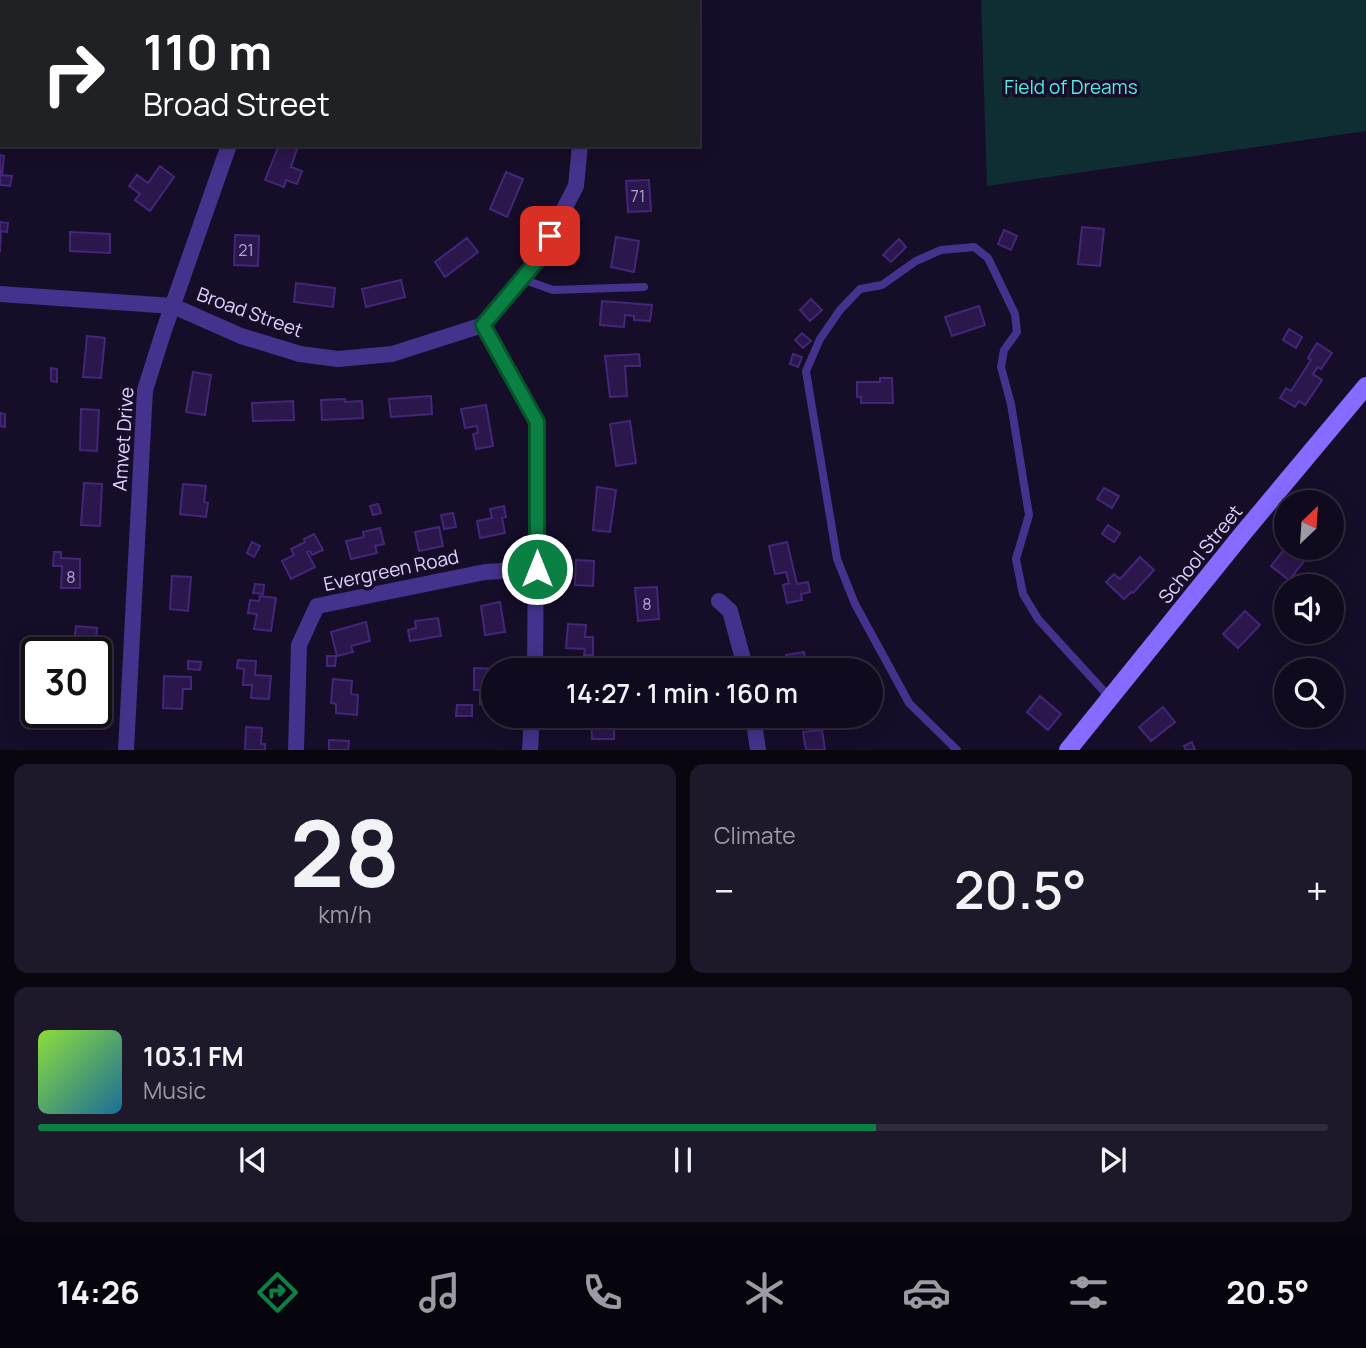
<!DOCTYPE html>
<meta charset="utf-8">
<style>
body{margin:0;font-family:Manrope,sans-serif;background:#1e182b;color:#f1f3f6;height:100vh;display:flex;flex-direction:column;font-size:26px;white-space:nowrap}
*{box-sizing:border-box;margin:0}
p{font-size:23px;color:#9c9aa4}
.icon{flex:none;width:38px;height:38px;fill:none;stroke:currentColor;stroke-width:2;stroke-linecap:round;stroke-linejoin:round}
.map{position:relative;height:750px;overflow:hidden}
.details{display:flex;flex-direction:column;gap:14px;padding:14px;background:#090610;flex:1}
.details>*{flex:none}
.hud{position:absolute;left:0px;top:0px;width:700px;height:147px;box-shadow:0 4px 18px #0003,0 0 0 2px #302b3c;background:#202124;color:#fff;overflow:hidden}
.needle{width:46px;rotate:25deg}
.fabs{position:absolute;left:1274px;top:490px;display:grid;gap:14px}
.fabs a{display:grid;place-items:center;width:70px;height:70px;border-radius:50%;background:#100a1e;box-shadow:0 4px 18px #0003,0 0 0 2px #302b3c;font-size:35px}
.speed{position:absolute;left:21px;top:637px;display:flex;gap:14px;font-size:35px;font-weight:700;text-align:center}
.speed>*{display:grid;place-content:center;width:91px;height:91px;border-radius:50%;background:#100a1e;box-shadow:0 4px 18px #0003,0 0 0 2px #302b3c;line-height:1}
.speed .limit{border:4px solid #111;border-radius:10px;background:#fff;color:#111}
.pin{position:absolute;display:grid;place-items:center;width:60px;height:60px;color:#fff;margin:-30px;border-radius:14px;box-shadow:0 4px 10px #0006}
.me{position:absolute;width:77px;margin:-38px;rotate:0deg;stroke-linejoin:round;filter:drop-shadow(0 0 5px #0008)}
.turn{display:flex;align-items:center;gap:24px;height:147px;padding:0 28px;font-size:32px}
.turn .icon{width:91px;height:91px;stroke-width:2.5}
.turn b{display:block;font-size:49px;line-height:60px}
.big{font-size:52px;font-weight:600;line-height:1.1}
.details .card{flex:1;display:flex;flex-direction:column;justify-content:center;gap:10px;min-width:0;padding:0 24px;border-radius:14px;background:#1e182b}
.details .dial{align-items:center;gap:0}
.dial b{font-size:91px;line-height:1}
.song{display:flex;align-items:center;gap:21px}
.cover{width:84px;height:84px;border-radius:10px;background:linear-gradient(135deg,hsl(90 70% 55%),hsl(200 70% 35%))}
.played{height:7px;border-radius:4px;background:linear-gradient(90deg,#0b8043 65%,#302b3c 65%)}
.keys{display:flex;justify-content:space-around;direction:ltr}
.heat{display:flex;justify-content:space-between;align-items:center;font-size:38px;direction:ltr}
.details .tiles{flex:1;display:grid;gap:14px;grid-template-columns:1fr 1fr}
.card:last-child{grid-column:span 2}
.trip{position:absolute;left:481px;top:658px;width:402px;height:70px;border-radius:35px;background:#100a1e;box-shadow:0 4px 18px #0003,0 0 0 2px #302b3c;font-weight:600;line-height:70px;text-align:center}
.tab-bar{display:flex;height:112px;justify-content:space-around;align-items:center;background:#06040c;color:#9c9aa4}
.tab-bar .icon{width:49px;height:49px}
.tab-bar .active{color:#0b8043}
.tab-bar b{font-size:32px;color:#f1f3f6}
.map>svg:first-child{display:block}
.green{fill:#0f2e33}
.building{fill:#2a174b;stroke:#442679;stroke-width:2}
.lines{fill:none;stroke-linecap:round;stroke-linejoin:round}
.lane{stroke:#45328c;stroke-width:8}
.street{stroke:#45328c;stroke-width:16}
.secondary{stroke:#876aff;stroke-width:18}
.route-casing{stroke:#07532c;stroke-width:18}
.route{stroke:#0b8043;stroke-width:12}
.labels{text-anchor:middle;stroke-width:7;stroke-linejoin:round;paint-order:stroke}
.number-label{font-size:16px;fill:#b2a4d2}
.park-label{font-size:19px;fill:#52ede0;stroke:#160d28}
.street-label{font-size:19px;fill:#e0d3ff;stroke:#160d28}
</style>
<div class="map">
<svg width="1366" height="750" viewBox="0 0 1366 750">
<rect width="100%" height="100%" fill="#160d28"/>
<path class="green" d="M 981,0 L 1366,0 L 1366,131 L 987,186 Z"/>
<path class="building" d="M 0,19 L 2,19 L 2,50 L 0,50 Z
M 0,85 L 2,85 L 2,116 L 0,116 Z
M 279,145 L 298,146 L 291,167 L 302,171 L 297,184 L 286,180 L 284,187 L 265,180 Z
M 0,155 L 4,156 L 2,175 L 12,176 L 10,186 L 0,185 Z
M 160,166 L 174,177 L 150,211 L 135,200 L 140,194 L 129,186 L 137,175 L 148,183 Z
M 506,172 L 523,179 L 507,217 L 490,209 Z
M 649,180 L 651,211 L 628,212 L 626,181 Z
M 0,222 L 8,223 L 7,232 L 1,231 L 0,252 Z
M 1082,227 L 1104,229 L 1100,266 L 1078,264 Z
M 1004,230 L 1017,236 L 1011,250 L 998,244 Z
M 70,232 L 110,234 L 110,253 L 70,251 Z
M 235,235 L 259,236 L 258,266 L 234,265 Z
M 616,237 L 639,241 L 634,272 L 611,267 Z
M 467,238 L 478,252 L 445,277 L 435,262 Z
M 899,239 L 906,247 L 891,262 L 883,255 Z
M 401,280 L 405,297 L 366,307 L 362,289 Z
M 296,283 L 335,288 L 333,307 L 294,302 Z
M 811,299 L 822,310 L 810,321 L 800,310 Z
M 602,301 L 652,305 L 650,321 L 634,320 L 634,316 L 625,315 L 624,327 L 600,325 Z
M 979,306 L 985,325 L 952,336 L 945,317 Z
M 1289,329 L 1302,337 L 1296,348 L 1283,340 Z
M 802,333 L 811,341 L 803,348 L 795,340 Z
M 87,336 L 105,338 L 101,378 L 83,377 Z
M 1317,343 L 1332,353 L 1321,369 L 1318,367 L 1313,374 L 1322,380 L 1305,405 L 1299,401 L 1295,407 L 1280,398 L 1286,388 L 1291,391 L 1311,360 L 1308,358 Z
M 639,354 L 640,366 L 625,366 L 627,396 L 610,397 L 605,356 Z
M 793,354 L 802,357 L 798,367 L 790,364 Z
M 51,368 L 57,369 L 57,382 L 51,381 Z
M 193,372 L 211,375 L 205,415 L 186,412 Z
M 880,378 L 892,378 L 893,403 L 861,403 L 861,397 L 857,397 L 857,382 L 880,382 Z
M 431,396 L 432,414 L 391,417 L 389,399 Z
M 345,399 L 345,402 L 362,401 L 363,418 L 322,420 L 321,400 Z
M 293,401 L 294,420 L 253,421 L 252,403 Z
M 486,405 L 493,446 L 476,449 L 473,434 L 478,433 L 477,426 L 465,428 L 461,409 Z
M 81,409 L 99,410 L 97,451 L 80,450 Z
M 0,413 L 5,414 L 5,427 L 0,426 Z
M 630,421 L 636,463 L 616,466 L 610,424 Z
M 84,483 L 102,484 L 100,526 L 81,525 Z
M 183,484 L 206,486 L 204,502 L 208,503 L 206,517 L 180,514 Z
M 597,487 L 616,490 L 610,532 L 593,530 Z
M 1104,488 L 1119,496 L 1112,508 L 1097,499 Z
M 378,504 L 381,513 L 373,515 L 370,506 Z
M 504,506 L 506,517 L 502,518 L 505,533 L 480,538 L 477,521 L 492,518 L 490,509 Z
M 453,513 L 456,527 L 444,529 L 441,515 Z
M 1108,525 L 1120,533 L 1114,542 L 1102,534 Z
M 439,527 L 443,546 L 419,551 L 415,532 Z
M 380,528 L 384,544 L 375,546 L 377,553 L 351,559 L 346,541 L 364,537 L 363,532 Z
M 314,534 L 323,550 L 312,555 L 310,551 L 307,552 L 315,567 L 291,579 L 282,561 L 294,555 L 291,549 L 305,542 L 304,539 Z
M 252,542 L 260,546 L 254,557 L 247,553 Z
M 787,542 L 797,584 L 808,582 L 810,592 L 801,594 L 802,600 L 787,603 L 783,585 L 789,583 L 786,572 L 775,574 L 769,546 Z
M 1286,547 L 1313,550 L 1289,580 L 1271,566 Z
M 54,552 L 61,552 L 61,558 L 80,559 L 80,588 L 61,588 L 62,566 L 53,566 Z
M 1140,557 L 1154,570 L 1133,593 L 1131,592 L 1124,599 L 1106,582 L 1114,574 L 1120,579 Z
M 576,560 L 594,561 L 593,586 L 575,585 Z
M 172,576 L 191,577 L 188,611 L 170,609 Z
M 255,584 L 264,585 L 263,594 L 253,593 Z
M 657,587 L 659,619 L 638,621 L 635,588 Z
M 260,596 L 276,598 L 271,631 L 254,629 L 257,614 L 248,613 L 250,600 L 259,601 Z
M 500,602 L 505,632 L 485,635 L 481,606 Z
M 1245,611 L 1260,625 L 1238,648 L 1223,634 Z
M 438,618 L 441,636 L 410,641 L 408,630 L 416,628 L 415,621 Z
M 366,622 L 370,641 L 351,646 L 353,652 L 337,656 L 331,632 Z
M 568,624 L 586,625 L 585,637 L 593,637 L 593,655 L 584,655 L 585,649 L 566,648 Z
M 76,626 L 97,628 L 95,653 L 73,653 Z
M 804,652 L 807,670 L 789,670 L 786,655 Z
M 327,656 L 336,656 L 335,666 L 327,666 Z
M 842,657 L 846,664 L 837,668 L 834,661 Z
M 238,660 L 256,661 L 255,675 L 271,676 L 269,699 L 251,698 L 252,685 L 243,685 L 244,669 L 237,668 Z
M 188,661 L 201,662 L 200,670 L 188,669 Z
M 474,668 L 500,669 L 494,670 L 494,704 L 480,704 L 480,690 L 474,690 Z
M 164,676 L 191,677 L 191,689 L 183,689 L 182,709 L 163,708 Z
M 333,679 L 352,681 L 351,694 L 358,695 L 357,715 L 336,713 L 336,704 L 331,703 Z
M 1040,696 L 1061,714 L 1048,730 L 1027,712 Z
M 457,705 L 472,705 L 472,716 L 456,716 Z
M 1163,707 L 1175,722 L 1151,741 L 1139,727 Z
M 70,712 L 90,712 L 89,726 L 69,724 Z
M 591,720 L 614,721 L 614,739 L 592,739 Z
M 246,727 L 262,728 L 261,744 L 265,744 L 265,750 L 245,750 Z
M 822,730 L 825,750 L 806,750 L 803,732 Z
M 329,740 L 349,741 L 348,750 L 329,750 Z
M 1192,742 L 1195,750 L 1186,750 L 1184,746 Z"/>
<g class="lines">
<path class="lane" d="M 522,279 L 553,290 L 644,287
M 957,750 L 909,703 L 855,604 L 837,559 L 806,371 L 820,339 L 840,310 L 860,289 L 882,285 L 916,261 L 941,250 L 974,247 L 988,258 L 1015,314 L 1017,332 L 1004,350 L 1001,367 L 1011,404 L 1029,515 L 1016,559 L 1023,594 L 1038,619 L 1111,699"/>
<path class="street" d="M 583,0 L 583,2
M 0,294 L 173,306 L 241,336 L 300,354 L 338,359 L 392,354 L 483,325 L 537,261 L 576,186 L 580,145
M 483,325 L 537,422 L 535,670
M 719,601 L 730,611 L 746,670
M 753,716 L 758,750
M 126,750 L 145,390 L 164,330 L 229,145
M 296,750 L 299,645 L 317,606 L 485,572 L 537,569
M 530,750 L 532,716"/>
<path class="secondary" d="M 1068,750 L 1244,532 L 1366,386"/>
</g>
<g class="lines">
<defs>
<path id="route" d="M 537,569 L 537,422 L 483,325 L 537,261 L 550,236"/>
</defs>
<use href="#route" class="route-casing"/>
<use href="#route" class="route"/>
</g>
<g class="labels">
<g class="number-label">
<text x="638" y="202">71</text>
<text x="246" y="256">21</text>
<text x="71" y="583">8</text>
<text x="647" y="610">8</text>
</g>
<g class="park-label">
<text x="1071" y="94">Field of Dreams</text>
</g>
<g class="street-label">
<text transform="translate(250 312) rotate(20)" y="7">Broad Street</text>
<text transform="translate(123 439) rotate(-86)" y="7">Amvet Drive</text>
<text transform="translate(1200 554) rotate(-51)" y="7">School Street</text>
<text transform="translate(391 570) rotate(-12)" y="7">Evergreen Road</text>
</g>
</g>
</svg>
<div class="fabs">
<a><svg class="needle" viewBox="-14 -14 28 28"><path d="M0-13l5 13h-10z" fill="#e53935"/><path d="M0 13l5-13h-10z" fill="#9c9aa4"/></svg></a>
<a><svg class="icon" aria-label="sound" viewBox="0 0 24 24"><path d="M4 9h4l5-4v14l-5-4H4zM17 9q2 3 0 6"/></svg></a>
<a><svg class="icon" aria-label="search" viewBox="0 0 24 24"><circle cx="10" cy="10" r="6"/><path d="M15 15l6 6"/></svg></a>
</div>
<div class="speed"><div class="limit">30</div></div>
<div class="pin" style="left:550px;top:236px;background:#d93025"><svg class="icon" aria-label="arrive" viewBox="0 0 24 24"><path d="M6 21V4h12l-3 4 3 4H6"/></svg></div>
<svg class="me" style="left:537px;top:569px" viewBox="-20 -20 40 40"><circle r="17" fill="#0b8043" stroke="#fff" stroke-width="3"/><path d="M0-11L8 9 0 5-8 9z" fill="#fff"/></svg>
<div class="trip">14:27 · 1 min · 160 m</div>
<div class="hud">
<div class="turn"><svg class="icon" aria-label="right" viewBox="0 0 24 24"><path d="M7 20v-9h11M14 6l5 5-5 5"/></svg><div><b>110 m</b>Broad Street</div></div>
</div>
</div>
<section class="details">
<div class="tiles">
<div class="card dial"><b>28</b><p>km/h</p></div>
<div class="card"><p>Climate</p>
<div class="heat"><a>−</a><b class="big">20.5°</b><a>+</a></div>
</div>
<div class="card">
<div class="song"><i class="cover"></i><div><b>103.1 FM</b><p>Music</p></div></div>
<div class="played"></div>
<div class="keys"><svg class="icon" aria-label="previous" viewBox="0 0 24 24"><path d="M18 5L8 12l10 7zM5 5v14"/></svg><svg class="icon" aria-label="pause" viewBox="0 0 24 24"><path d="M8 5v14M16 5v14"/></svg><svg class="icon" aria-label="next" viewBox="0 0 24 24"><path d="M6 5l10 7-10 7zM19 5v14"/></svg></div>
</div>
</div>
</section>
<nav class="tab-bar">
<b>14:26</b>
<svg class="icon active" aria-label="directions" viewBox="0 0 24 24"><path d="M12 3l9 9-9 9-9-9zM9 14v-3h6M13 9l2 2-2 2"/></svg>
<svg class="icon" aria-label="music" viewBox="0 0 24 24"><path d="M9 18V5l10-2v13"/><circle cx="6" cy="18" r="3"/><circle cx="16" cy="16" r="3"/></svg>
<svg class="icon" aria-label="phone" viewBox="0 0 24 24"><path d="M5 4h4l2 5-3 2q2 4 5 5l2-3 5 2v4C11 20 4 13 5 4z"/></svg>
<svg class="icon" aria-label="climate" viewBox="0 0 24 24"><path d="M12 3v18M4 7l16 10M4 17L20 7"/></svg>
<svg class="icon" aria-label="car" viewBox="0 0 24 24"><path d="M5 17H2v-5l4-1 3-4h7l3 4 3 1v5h-3M9 17h6M6 11h13"/><circle cx="7" cy="17" r="2"/><circle cx="17" cy="17" r="2"/></svg>
<svg class="icon" aria-label="filters" viewBox="0 0 24 24"><path d="M4 7h16M4 17h16"/><circle cx="9" cy="7" r="2"/><circle cx="15" cy="17" r="2"/></svg>
<b>20.5°</b>
</nav>
